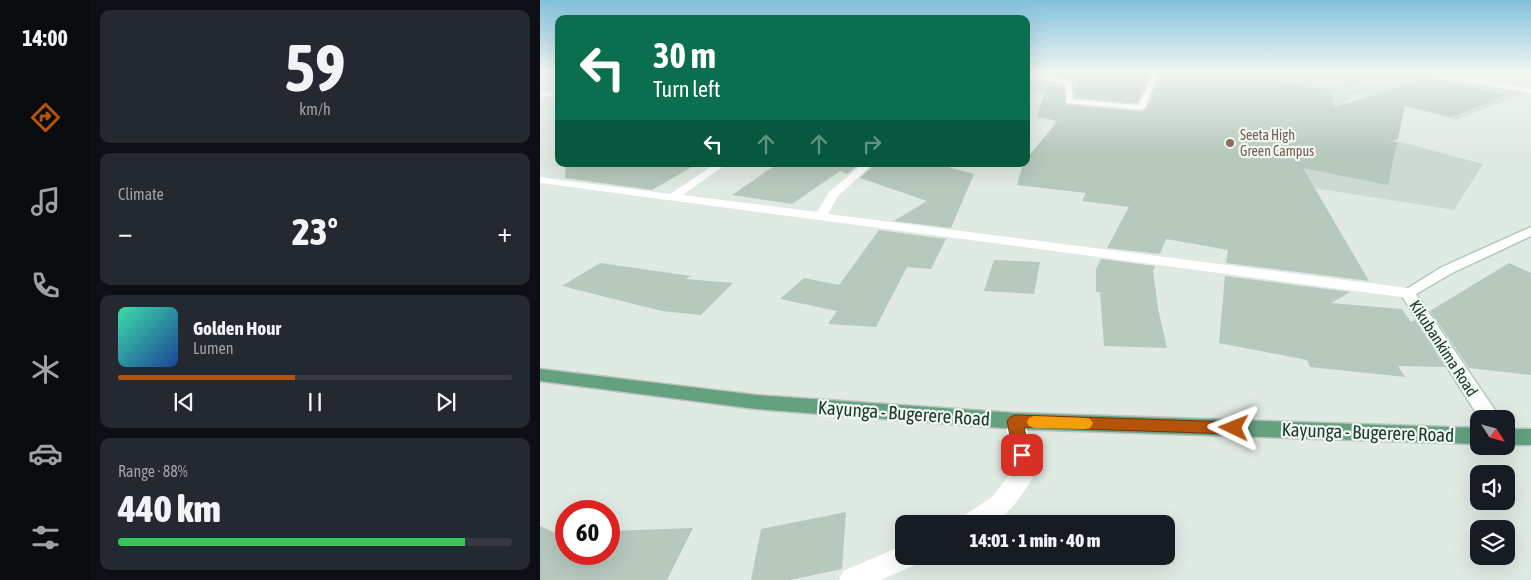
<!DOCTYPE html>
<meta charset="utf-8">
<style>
body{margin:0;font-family:"Asap Condensed",sans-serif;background:#242831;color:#f1f3f6;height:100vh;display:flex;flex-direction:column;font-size:19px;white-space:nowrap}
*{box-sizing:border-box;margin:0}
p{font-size:16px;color:#9ea1a6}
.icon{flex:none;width:28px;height:28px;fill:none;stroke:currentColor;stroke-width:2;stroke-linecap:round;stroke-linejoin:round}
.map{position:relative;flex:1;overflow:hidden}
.side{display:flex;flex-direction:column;gap:10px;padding:10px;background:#0d0f14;width:450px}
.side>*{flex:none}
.guide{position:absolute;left:15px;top:15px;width:475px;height:152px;border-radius:10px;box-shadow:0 5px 20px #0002;background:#0b6e4f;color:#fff;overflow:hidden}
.needle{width:32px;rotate:126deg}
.controls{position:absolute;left:930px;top:410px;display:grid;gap:10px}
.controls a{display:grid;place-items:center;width:45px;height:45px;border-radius:10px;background:#171b24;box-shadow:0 5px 20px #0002;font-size:25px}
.speed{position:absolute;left:15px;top:500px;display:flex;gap:10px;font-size:25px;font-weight:700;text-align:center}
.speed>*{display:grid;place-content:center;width:65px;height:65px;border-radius:50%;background:#171b24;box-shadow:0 5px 20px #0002;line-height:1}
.speed .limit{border:8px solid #d22;background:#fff;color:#111}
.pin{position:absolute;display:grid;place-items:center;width:42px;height:42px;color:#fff;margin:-21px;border-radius:10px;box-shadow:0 2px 8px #0006}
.me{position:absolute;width:55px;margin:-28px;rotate:272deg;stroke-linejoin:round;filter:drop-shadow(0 0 4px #0008)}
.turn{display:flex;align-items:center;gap:18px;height:105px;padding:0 15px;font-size:22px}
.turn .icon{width:65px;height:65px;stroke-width:2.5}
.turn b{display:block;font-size:35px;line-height:42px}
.lanes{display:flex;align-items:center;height:48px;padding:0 15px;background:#0003;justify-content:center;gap:25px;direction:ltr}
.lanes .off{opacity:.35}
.big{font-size:38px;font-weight:800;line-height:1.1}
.side .tile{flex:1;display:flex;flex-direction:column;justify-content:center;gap:8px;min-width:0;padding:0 18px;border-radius:10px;background:#242831}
.side .dial{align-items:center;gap:0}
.dial b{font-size:65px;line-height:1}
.song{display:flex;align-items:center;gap:15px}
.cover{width:60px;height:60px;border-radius:8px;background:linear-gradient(135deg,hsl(160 70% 55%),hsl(220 70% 35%))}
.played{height:5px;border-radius:2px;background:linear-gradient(90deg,#b45309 45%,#363941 45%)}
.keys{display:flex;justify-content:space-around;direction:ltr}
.heat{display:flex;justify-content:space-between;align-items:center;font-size:28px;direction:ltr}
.charge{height:8px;border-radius:4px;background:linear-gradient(90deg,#34c759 88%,#363941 0)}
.trip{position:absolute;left:355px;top:515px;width:280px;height:50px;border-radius:10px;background:#171b24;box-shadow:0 5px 20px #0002;font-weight:800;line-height:50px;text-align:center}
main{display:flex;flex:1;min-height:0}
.tabs{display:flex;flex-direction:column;width:90px;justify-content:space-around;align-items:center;background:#090b0e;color:#9ea1a6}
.tabs .icon{width:35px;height:35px}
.tabs .current{color:#b45309}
.tabs b{font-size:22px;color:#f1f3f6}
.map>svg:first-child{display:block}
.built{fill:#cddad1}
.green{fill:#b8dcb7}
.building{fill:#b7c8bd}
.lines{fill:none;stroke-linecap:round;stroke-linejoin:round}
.secondary-casing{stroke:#b2cabb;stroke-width:3}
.primary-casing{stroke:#bcc4c0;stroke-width:3}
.lane{fill:#fff;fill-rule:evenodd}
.street{fill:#fff;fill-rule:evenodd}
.secondary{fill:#fff;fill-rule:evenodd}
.primary{fill:#63a17f;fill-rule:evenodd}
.route{fill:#b45309;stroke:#753606}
.slow{fill:#f59e0b}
.education-dot{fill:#8d6e63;stroke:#eff7f1;stroke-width:2}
.labels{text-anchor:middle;stroke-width:4.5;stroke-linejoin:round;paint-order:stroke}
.far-education-label{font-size:14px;fill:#785e54;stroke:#eff7f1;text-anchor:start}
.street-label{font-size:16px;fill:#203b2c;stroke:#eff7f1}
.near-street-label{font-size:19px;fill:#203b2c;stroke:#eff7f1}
</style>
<main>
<nav class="tabs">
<b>14:00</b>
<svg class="icon current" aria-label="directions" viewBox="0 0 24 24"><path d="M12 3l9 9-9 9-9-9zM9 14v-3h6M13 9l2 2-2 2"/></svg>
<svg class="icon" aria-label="music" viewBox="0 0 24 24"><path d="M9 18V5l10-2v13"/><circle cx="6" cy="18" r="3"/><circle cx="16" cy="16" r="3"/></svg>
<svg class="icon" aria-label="phone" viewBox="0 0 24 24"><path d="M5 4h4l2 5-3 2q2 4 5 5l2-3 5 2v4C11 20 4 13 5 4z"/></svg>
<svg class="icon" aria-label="climate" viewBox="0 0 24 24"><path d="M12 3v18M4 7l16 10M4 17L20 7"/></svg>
<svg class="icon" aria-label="car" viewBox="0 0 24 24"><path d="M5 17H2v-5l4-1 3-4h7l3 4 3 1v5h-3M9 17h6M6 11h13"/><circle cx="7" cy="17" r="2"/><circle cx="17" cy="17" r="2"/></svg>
<svg class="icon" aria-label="filters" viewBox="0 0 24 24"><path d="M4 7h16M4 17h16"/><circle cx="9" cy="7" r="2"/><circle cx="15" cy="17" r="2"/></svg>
</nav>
<section class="side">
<div class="tile dial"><b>59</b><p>km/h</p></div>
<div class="tile"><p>Climate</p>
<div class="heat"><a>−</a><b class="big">23°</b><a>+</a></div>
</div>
<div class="tile">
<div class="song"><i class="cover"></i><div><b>Golden Hour</b><p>Lumen</p></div></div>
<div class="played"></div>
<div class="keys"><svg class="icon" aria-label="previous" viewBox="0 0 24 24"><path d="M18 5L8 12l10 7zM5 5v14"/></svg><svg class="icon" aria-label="pause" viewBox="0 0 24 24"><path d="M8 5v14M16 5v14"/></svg><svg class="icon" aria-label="next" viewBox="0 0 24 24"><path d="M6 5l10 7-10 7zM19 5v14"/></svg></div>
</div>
<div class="tile"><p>Range · 88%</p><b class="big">440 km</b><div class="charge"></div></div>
</section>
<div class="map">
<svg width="991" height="580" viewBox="0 0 991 580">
<rect width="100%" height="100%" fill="#dfeae2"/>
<path class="built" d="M 486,73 L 862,73 L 988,92 L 916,120 L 814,93 L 790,123 L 943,164 L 914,210 L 510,147 L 517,94 L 486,91 Z"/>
<path class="green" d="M 750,73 L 817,73 L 823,84 Z"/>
<path class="building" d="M 538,73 L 611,73 L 597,103 L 535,97 L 534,88 L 538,88 Z
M 621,73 L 722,73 L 722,80 L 759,83 L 759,86 L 792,90 L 794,107 L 889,78 L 966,95 L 912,117 L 865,105 L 858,139 L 851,141 L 857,143 L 848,185 L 763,168 L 829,281 L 686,263 L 688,250 L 626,239 L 620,254 L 567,248 L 589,207 L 542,201 L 546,193 L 477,185 L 483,164 L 486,164 L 486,159 L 518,121 L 497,117 L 507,86 L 524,87 L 526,105 L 601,112 L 607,109 Z
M 26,164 L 157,164 L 112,190 L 25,178 Z
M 237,164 L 319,164 L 307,174 L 300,171 L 252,204 L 192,195 Z
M 335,164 L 397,164 L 434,174 L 411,228 L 354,221 L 387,201 L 320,178 Z
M 339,230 L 406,239 L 391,269 L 367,267 L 336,327 L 288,324 L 297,311 L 240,299 L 264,278 L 299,285 Z
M 561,259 L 615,266 L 613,271 L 618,308 L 627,348 L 564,346 L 560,292 L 556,292 L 556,269 Z
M 454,260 L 500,262 L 494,294 L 444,291 Z
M 60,263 L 151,276 L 146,279 L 193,283 L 161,315 L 122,311 L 22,286 Z
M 969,263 L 991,273 L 991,375 L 929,368 L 890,311 Z
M 685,276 L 810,292 L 791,303 L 862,309 L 871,322 L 875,320 L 905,367 L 858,366 L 865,377 L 770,367 L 767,360 L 679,343 Z
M 306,512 L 302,569 L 250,580 L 211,580 L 221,529 Z
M 0,526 L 26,538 L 26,554 L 69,554 L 69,531 L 153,528 L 127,580 L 0,580 Z"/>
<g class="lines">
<defs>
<path id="secondary" d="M 991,227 L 991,236 L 912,273 L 876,294 L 961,419 L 940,419 L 860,293 L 902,267 Z"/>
<path id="primary" d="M 0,369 L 216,395 L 475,413 L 939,428 L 939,444 L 475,429 L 216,409 L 0,381 Z
M 966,429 L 991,429 L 991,445 L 966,445 Z"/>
</defs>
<use href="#secondary" class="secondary-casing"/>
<use href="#primary" class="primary-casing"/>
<path class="lane" d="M 486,73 L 531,82 L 533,99 L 598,105 L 613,73 L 619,73 L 605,108 L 601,110 L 526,103 L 526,84 L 486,76 Z
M 873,73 L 910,74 L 991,89 L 991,93 Z"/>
<path class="street" d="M 19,90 L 19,94 L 0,98 L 0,94 Z
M 175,164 L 186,164 L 143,195 L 277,212 L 289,192 L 322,164 L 333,164 L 298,196 L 288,214 L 868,288 L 876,293 L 868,298 L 0,183 L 0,177 L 130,194 Z
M 475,413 L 482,416 L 485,421 L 496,471 C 489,486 467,519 451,524 C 442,526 428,524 419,524 L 423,516 L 452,497 L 474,469 L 465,421 L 468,416 Z
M 364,545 L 364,556 L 378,556 L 375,565 L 341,580 L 299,580 L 303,571 Z"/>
<use href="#secondary" class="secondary"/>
<use href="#primary" class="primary"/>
</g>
<linearGradient id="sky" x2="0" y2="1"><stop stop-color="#81c0db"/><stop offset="0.47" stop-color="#f1f6f2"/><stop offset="1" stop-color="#f1f6f2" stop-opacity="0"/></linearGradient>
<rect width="991" height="154" fill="url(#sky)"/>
<path class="route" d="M 475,415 L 694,422 L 699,424 L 701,428 L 699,433 L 694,434 L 484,427 L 490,455 L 488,459 L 482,461 L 476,459 L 474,455 L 467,421 L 470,417 Z"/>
<path class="slow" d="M 494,416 L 545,418 L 550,419 L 553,423 L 550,428 L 545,429 L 494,428 L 489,426 L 487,422 L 489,418 Z"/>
<circle class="education-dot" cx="690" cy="143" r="5"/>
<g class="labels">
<g class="far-education-label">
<text x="700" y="140">Seeta High<tspan x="700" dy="16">Green Campus</tspan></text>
</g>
<g class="street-label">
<text transform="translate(904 348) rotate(57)" y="6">Kikubankima Road</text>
</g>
<g class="near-street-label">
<text transform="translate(364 413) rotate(4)" y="7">Kayunga - Bugerere Road</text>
<text transform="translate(828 432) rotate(2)" y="7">Kayunga - Bugerere Road</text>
</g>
</g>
</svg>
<div class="controls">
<a><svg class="needle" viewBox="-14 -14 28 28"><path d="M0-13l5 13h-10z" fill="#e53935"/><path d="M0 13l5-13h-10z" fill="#9ea1a6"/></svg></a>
<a><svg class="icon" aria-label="sound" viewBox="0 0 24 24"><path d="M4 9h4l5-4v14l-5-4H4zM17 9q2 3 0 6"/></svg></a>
<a><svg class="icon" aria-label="layers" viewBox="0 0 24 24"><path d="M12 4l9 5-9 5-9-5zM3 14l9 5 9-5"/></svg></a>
</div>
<div class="speed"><div class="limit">60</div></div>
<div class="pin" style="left:482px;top:455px;background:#d93025"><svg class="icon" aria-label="arrive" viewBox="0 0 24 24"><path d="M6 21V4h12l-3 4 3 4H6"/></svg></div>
<svg class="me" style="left:694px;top:428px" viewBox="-20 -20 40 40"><path d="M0-17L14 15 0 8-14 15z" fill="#b45309" stroke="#fff" stroke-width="4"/></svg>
<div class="trip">14:01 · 1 min · 40 m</div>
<div class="guide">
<div class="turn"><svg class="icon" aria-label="left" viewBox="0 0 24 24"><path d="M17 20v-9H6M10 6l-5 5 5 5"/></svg><div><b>30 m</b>Turn left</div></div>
<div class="lanes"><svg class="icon" aria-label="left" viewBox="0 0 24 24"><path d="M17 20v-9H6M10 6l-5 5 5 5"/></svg><svg class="icon off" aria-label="ahead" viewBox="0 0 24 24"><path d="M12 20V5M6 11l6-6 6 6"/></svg><svg class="icon off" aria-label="ahead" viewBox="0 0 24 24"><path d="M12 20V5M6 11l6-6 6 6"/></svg><svg class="icon off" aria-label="right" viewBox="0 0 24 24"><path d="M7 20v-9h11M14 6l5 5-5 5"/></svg></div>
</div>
</div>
</main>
